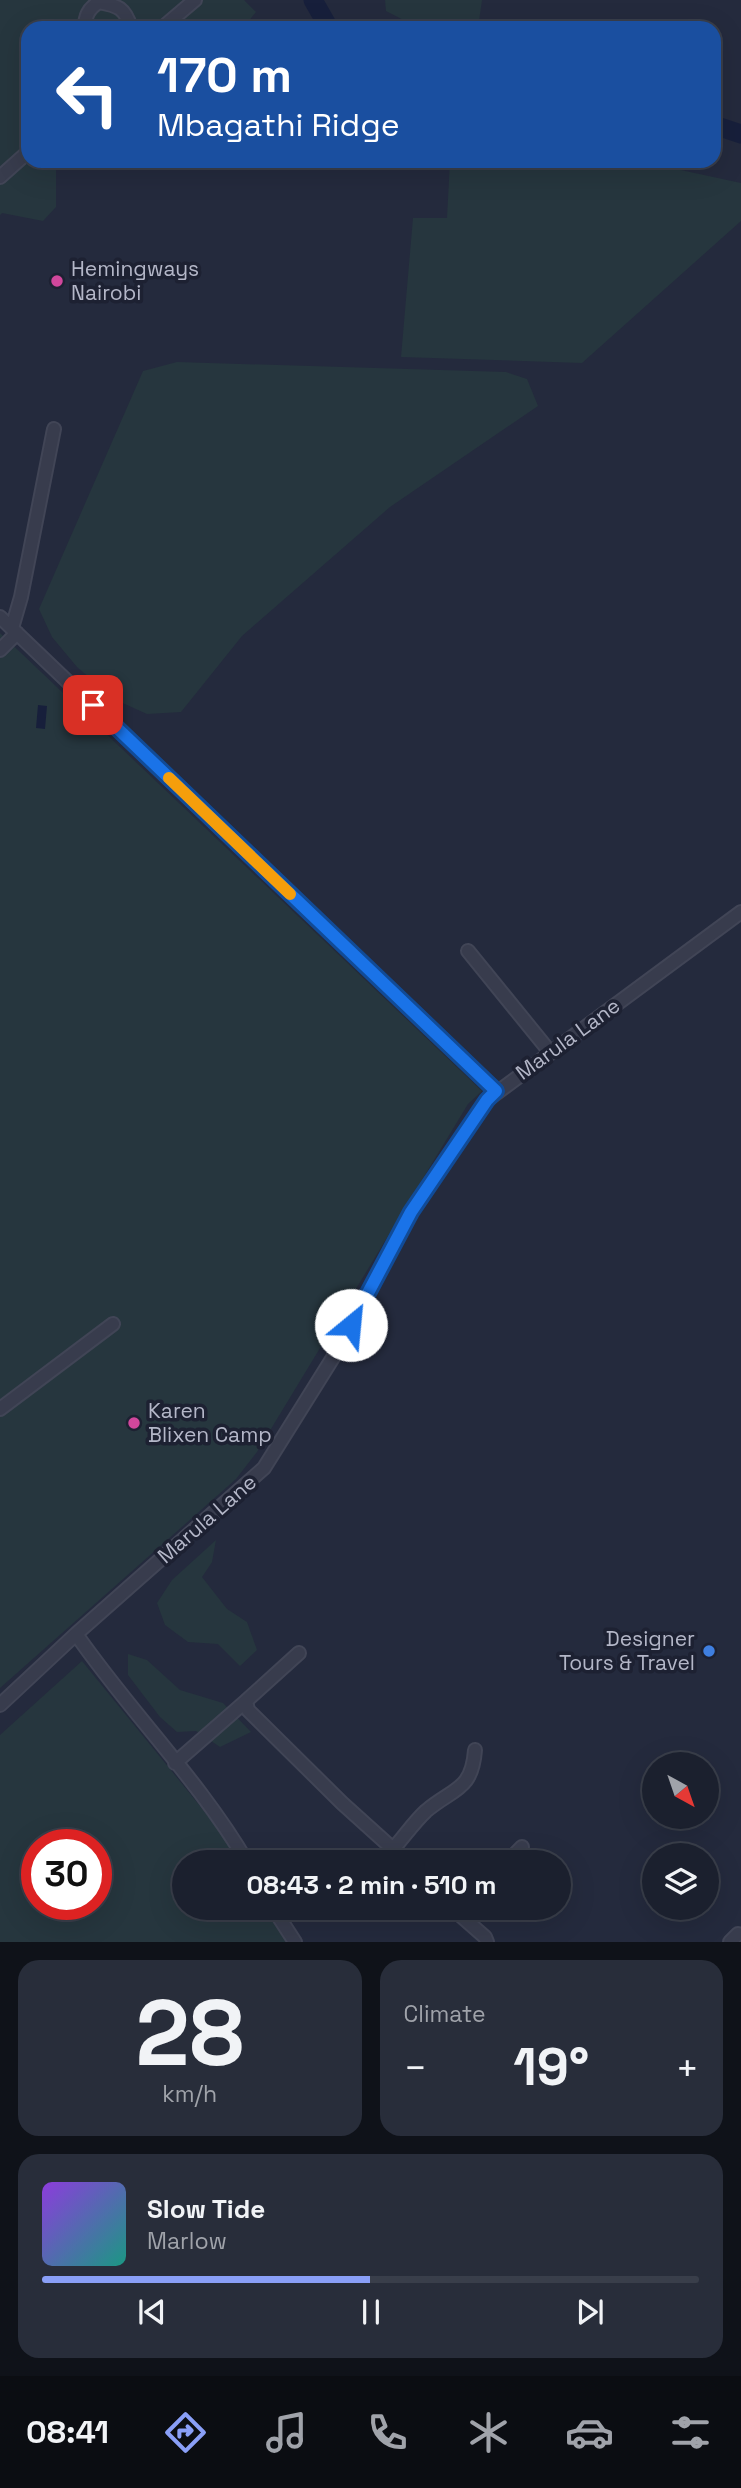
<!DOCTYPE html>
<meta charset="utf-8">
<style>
body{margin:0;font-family:"Space Grotesk",sans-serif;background:#282d3a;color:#f1f3f6;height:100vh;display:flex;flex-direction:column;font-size:26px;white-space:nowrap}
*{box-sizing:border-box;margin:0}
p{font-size:23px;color:#a0a3aa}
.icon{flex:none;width:38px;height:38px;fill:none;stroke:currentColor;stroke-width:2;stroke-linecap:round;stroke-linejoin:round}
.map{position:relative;height:1942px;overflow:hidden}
.drawer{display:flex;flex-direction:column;gap:18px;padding:18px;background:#0f1219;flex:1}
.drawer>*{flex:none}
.top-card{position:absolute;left:21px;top:21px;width:700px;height:147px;border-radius:21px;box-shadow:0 7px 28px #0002,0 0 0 2px #393e4a;background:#1a4fa0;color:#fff;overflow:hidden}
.needle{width:46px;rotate:140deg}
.tools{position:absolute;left:642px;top:1752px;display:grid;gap:14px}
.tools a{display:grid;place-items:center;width:77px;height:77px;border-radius:50%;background:#1b202e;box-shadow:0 7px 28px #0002,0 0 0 2px #393e4a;font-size:35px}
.speed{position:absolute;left:21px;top:1829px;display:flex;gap:14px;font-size:35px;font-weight:700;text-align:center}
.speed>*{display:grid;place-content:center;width:91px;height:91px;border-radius:50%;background:#1b202e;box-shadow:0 7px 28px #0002,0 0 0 2px #393e4a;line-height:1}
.speed .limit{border:10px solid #d22;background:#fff;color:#111}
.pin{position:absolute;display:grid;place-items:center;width:60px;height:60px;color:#fff;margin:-30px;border-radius:14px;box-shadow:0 4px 10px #0006}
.me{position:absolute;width:77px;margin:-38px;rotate:28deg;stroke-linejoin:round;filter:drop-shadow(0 0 5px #0008)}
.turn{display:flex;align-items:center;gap:24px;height:147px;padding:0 21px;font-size:32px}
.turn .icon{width:91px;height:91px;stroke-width:2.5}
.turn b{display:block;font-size:49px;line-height:60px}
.big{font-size:52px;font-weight:600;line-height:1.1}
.drawer .widget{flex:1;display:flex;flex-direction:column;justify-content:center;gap:10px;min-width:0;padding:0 24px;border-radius:21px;background:#282d3a}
.drawer .dial{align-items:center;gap:0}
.dial b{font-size:91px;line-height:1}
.song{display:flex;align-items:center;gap:21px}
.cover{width:84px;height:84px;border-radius:10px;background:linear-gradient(135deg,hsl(270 70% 55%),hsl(170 70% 35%))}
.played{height:7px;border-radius:4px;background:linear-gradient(90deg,#8a9ff7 50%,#393e4a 50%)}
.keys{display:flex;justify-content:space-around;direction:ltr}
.heat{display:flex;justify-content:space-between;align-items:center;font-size:38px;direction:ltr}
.drawer .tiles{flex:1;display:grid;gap:18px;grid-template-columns:1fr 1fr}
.widget:last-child{grid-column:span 2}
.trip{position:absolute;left:172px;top:1850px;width:399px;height:70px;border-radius:35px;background:#1b202e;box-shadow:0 7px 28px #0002,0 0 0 2px #393e4a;font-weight:600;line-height:70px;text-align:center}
.tab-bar{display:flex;height:112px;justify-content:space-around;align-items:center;background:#0b0d12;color:#a0a3aa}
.tab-bar .icon{width:49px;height:49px}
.tab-bar .active{color:#8a9ff7}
.tab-bar b{font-size:32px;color:#f1f3f6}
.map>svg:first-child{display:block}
.green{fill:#26363e;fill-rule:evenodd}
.water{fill:#171f3b}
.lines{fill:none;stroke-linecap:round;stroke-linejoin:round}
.river{stroke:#171f3b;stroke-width:19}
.minor-casing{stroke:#414556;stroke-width:16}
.minor{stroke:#383c4d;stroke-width:12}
.route-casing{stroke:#114b97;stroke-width:18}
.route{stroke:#1a73e8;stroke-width:12}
.slow{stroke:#f59e0b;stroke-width:12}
.hotel-dot{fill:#d1479c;stroke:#1d2132;stroke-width:2.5}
.shop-dot{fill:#3f7fe0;stroke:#1d2132;stroke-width:2.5}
.labels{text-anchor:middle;stroke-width:7;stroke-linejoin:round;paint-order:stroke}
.poi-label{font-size:21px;fill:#b4b7c8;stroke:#1d2132;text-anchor:start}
.street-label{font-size:21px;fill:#b4b7c8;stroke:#1d2132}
</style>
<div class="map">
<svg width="741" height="1942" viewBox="0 0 741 1942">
<rect width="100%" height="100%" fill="#242a3d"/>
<path class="green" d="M 0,0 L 244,0 L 256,12 L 243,28 L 28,28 L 28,161 L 64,161 L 56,170 L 56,207 L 43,221 L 2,213 L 0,215 Z
M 385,0 L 482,0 L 478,28 L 419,28 L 386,11 Z
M 450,161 L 639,161 L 741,183 L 741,221 L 582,363 L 401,357 L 413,218 L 447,218 Z
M 177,362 L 506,372 L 527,379 L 538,406 L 390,507 L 242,636 L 181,712 L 147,714 L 116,700 L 77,667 L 52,637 L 39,609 L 143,371 Z
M 0,633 L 482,1091 L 468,1104 L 257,1452 L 236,1479 L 0,1688 Z
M 216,1540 L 212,1562 L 202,1577 L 227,1609 L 247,1622 L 257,1650 L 240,1666 L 218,1644 L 188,1642 L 165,1625 L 157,1603 L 172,1580 Z
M 128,1654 L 147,1660 L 180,1690 L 223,1703 L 251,1732 L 220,1747 L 196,1731 L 177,1732 L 160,1717 L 128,1675 Z
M 82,1661 L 222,1833 L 241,1862 L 184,1862 L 184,1908 L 269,1908 L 286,1942 L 0,1942 L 0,1735 ZM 37,1844 L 96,1844 L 96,1904 L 37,1904 Z"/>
<path class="water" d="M 272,21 L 292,28 L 251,28 L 254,24 Z
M 38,705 L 47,706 L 45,729 L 36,728 Z"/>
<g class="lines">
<path class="river" d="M 313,0 L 329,28
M 714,125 L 741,134"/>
<defs>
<path id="minor" d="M 85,28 C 85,16 88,9 99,2 C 119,6 125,8 131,28
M 162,28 L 195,0
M 0,177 L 28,152
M 0,617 L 496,1091
M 12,628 L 21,597 L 54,429
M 0,650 L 17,633
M 468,951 L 550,1052
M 0,1409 L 113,1324
M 76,1634 C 130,1712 199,1780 247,1862
M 299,1653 L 246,1701 L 248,1710 L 342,1803 L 393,1849
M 0,1705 L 76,1634 L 264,1468 L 339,1348 L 411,1212 L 487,1100 L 741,912
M 175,1763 L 246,1701
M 406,1862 L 393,1849 C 404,1837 414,1822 426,1811 C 453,1788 472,1791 475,1750
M 507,1862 L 522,1847
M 273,1908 L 295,1942
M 452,1908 L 485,1937 L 487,1942
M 730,1942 L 738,1934"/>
</defs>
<use href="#minor" class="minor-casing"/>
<use href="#minor" class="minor"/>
</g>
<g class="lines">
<defs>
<path id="route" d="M 93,705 L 496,1091 L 487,1100 L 411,1212 L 351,1325"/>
</defs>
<use href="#route" class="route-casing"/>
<use href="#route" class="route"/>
<path class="slow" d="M 169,778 L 290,894"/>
</g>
<g class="hotel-dot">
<circle cx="57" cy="281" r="7"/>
<circle cx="134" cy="1423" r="7"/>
</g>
<circle class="shop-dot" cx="709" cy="1651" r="7"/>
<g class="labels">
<g class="poi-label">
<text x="71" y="276">Hemingways<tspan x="71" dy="24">Nairobi</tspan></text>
<text x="148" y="1418">Karen<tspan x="148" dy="24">Blixen Camp</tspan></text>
<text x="695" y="1646" text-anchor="end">Designer<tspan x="695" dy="24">Tours &amp; Travel</tspan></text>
</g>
<g class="street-label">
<text transform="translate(568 1039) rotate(-36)" y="7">Marula Lane</text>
<text transform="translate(207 1519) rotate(-41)" y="7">Marula Lane</text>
</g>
</g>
</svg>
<div class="tools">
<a><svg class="needle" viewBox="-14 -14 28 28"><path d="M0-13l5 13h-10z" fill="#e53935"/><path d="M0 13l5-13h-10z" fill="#a0a3aa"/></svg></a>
<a><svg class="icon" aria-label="layers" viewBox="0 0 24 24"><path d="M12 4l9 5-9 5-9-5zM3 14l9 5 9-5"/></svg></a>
</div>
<div class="speed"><div class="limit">30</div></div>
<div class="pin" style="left:93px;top:705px;background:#d93025"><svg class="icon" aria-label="arrive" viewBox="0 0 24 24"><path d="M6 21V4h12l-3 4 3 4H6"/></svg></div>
<svg class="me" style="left:351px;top:1325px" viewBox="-20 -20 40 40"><circle r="19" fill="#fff"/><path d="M0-13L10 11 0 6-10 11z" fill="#1a73e8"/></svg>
<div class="trip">08:43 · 2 min · 510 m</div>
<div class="top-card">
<div class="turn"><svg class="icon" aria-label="left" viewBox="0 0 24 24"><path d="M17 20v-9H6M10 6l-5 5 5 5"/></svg><div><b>170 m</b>Mbagathi Ridge</div></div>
</div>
</div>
<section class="drawer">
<div class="tiles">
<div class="widget dial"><b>28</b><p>km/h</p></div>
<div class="widget"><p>Climate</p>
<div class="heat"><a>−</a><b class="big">19°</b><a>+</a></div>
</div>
<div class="widget">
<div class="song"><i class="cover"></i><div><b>Slow Tide</b><p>Marlow</p></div></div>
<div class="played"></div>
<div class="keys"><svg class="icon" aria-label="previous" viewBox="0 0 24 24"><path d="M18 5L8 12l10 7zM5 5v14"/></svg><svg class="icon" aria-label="pause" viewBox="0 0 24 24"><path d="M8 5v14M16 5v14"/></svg><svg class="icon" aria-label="next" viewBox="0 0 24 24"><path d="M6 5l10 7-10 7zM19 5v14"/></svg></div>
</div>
</div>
</section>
<nav class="tab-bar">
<b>08:41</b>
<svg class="icon active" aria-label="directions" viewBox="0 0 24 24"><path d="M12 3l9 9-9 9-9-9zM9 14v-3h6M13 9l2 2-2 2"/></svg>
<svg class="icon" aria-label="music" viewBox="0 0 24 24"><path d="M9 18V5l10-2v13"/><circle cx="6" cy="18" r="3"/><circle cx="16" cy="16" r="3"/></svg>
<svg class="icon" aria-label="phone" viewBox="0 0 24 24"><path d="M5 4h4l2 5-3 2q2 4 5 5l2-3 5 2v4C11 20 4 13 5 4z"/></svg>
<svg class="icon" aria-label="climate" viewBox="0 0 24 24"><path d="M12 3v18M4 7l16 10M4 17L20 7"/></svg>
<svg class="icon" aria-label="car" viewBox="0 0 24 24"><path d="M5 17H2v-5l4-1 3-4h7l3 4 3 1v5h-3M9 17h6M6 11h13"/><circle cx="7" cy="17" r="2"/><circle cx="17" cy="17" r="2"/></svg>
<svg class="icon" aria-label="filters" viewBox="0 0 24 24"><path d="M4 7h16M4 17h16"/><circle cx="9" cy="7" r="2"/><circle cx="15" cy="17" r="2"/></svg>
</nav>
